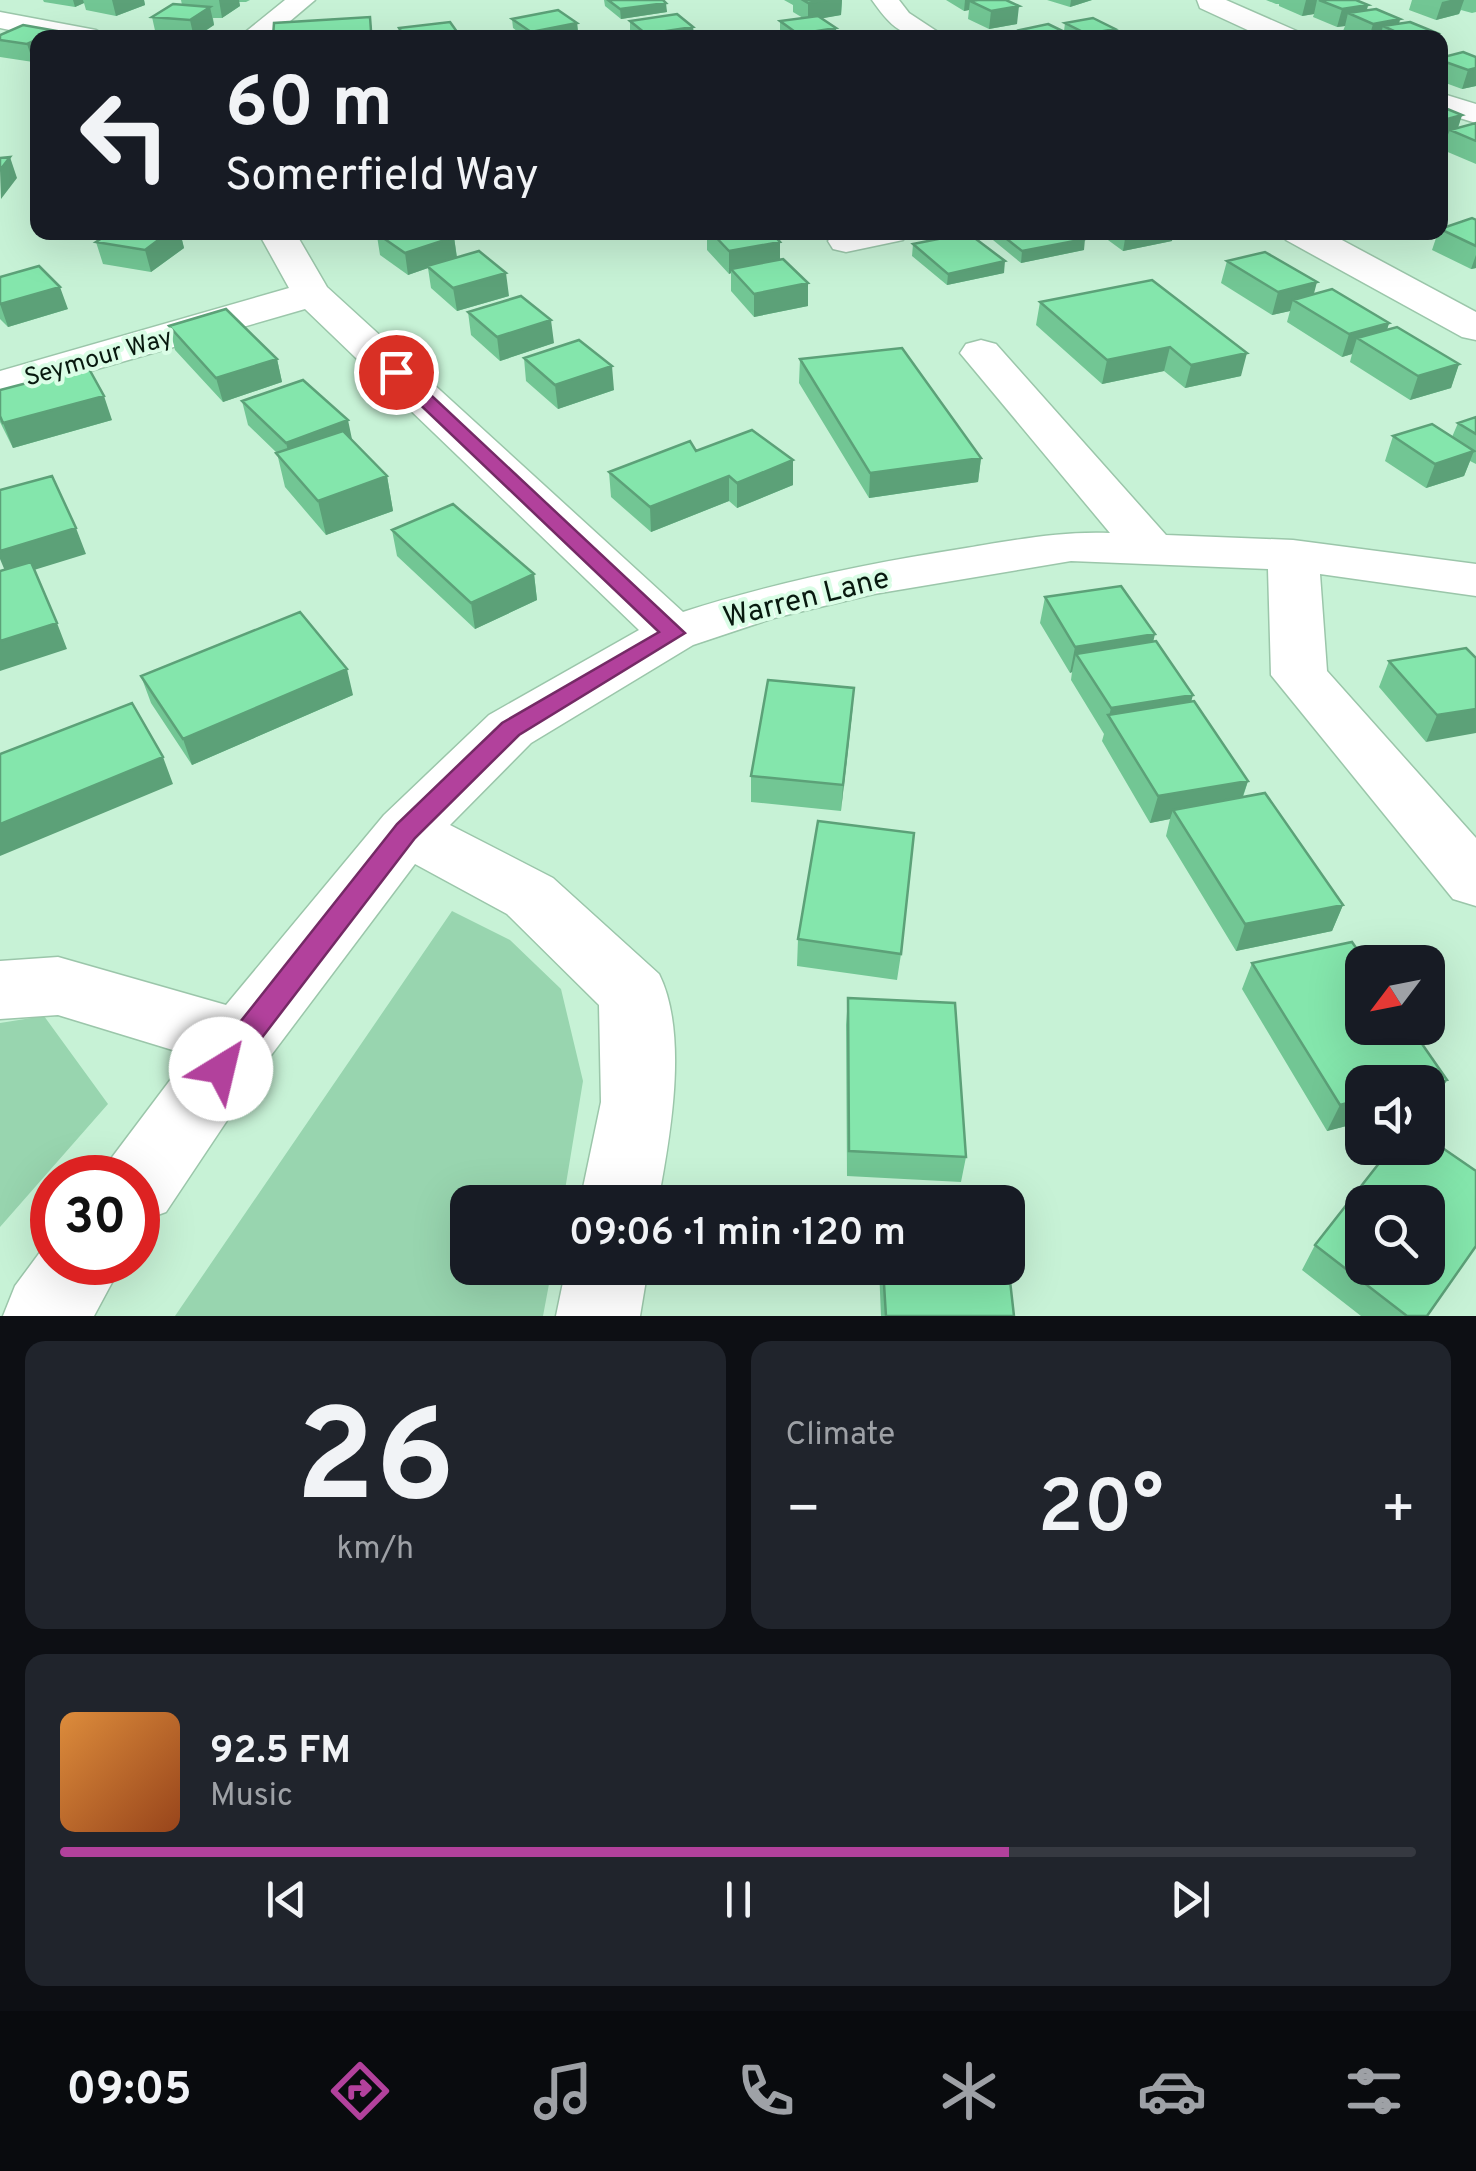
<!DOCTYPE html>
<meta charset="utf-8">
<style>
body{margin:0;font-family:Overpass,sans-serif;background:#20242c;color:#f1f3f6;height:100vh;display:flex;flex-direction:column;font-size:38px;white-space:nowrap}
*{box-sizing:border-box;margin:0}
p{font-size:32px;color:#9ea1a6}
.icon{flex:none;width:55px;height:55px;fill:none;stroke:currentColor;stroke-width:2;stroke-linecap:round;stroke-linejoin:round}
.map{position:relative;height:1316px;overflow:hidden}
.panel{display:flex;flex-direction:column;gap:25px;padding:25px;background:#0d0f14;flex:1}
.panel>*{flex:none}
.banner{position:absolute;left:30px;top:30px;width:1418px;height:210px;border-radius:20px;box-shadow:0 10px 40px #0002;background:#171b24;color:#f1f3f6;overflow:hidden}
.needle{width:65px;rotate:238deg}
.fabs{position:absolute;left:1345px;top:945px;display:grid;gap:20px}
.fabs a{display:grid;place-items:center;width:100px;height:100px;border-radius:20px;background:#171b24;box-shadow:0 10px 40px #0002;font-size:50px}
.speed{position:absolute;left:30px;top:1155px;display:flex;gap:20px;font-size:50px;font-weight:700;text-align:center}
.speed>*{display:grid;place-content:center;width:130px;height:130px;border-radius:50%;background:#171b24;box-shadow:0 10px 40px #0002;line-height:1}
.speed .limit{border:15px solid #d22;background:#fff;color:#111}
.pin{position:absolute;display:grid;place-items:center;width:85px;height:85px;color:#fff;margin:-42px;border:5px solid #fff;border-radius:50%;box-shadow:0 2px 10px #0007}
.me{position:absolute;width:110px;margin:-55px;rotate:36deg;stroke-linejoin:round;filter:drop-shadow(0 0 8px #0008)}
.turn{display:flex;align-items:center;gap:35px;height:210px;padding:0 30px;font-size:45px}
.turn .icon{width:130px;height:130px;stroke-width:2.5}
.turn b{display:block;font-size:70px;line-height:85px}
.big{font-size:75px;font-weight:600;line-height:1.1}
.panel .card{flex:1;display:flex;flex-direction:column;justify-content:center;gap:15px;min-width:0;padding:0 35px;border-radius:20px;background:#20242c}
.panel .dial{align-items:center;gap:0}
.dial b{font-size:130px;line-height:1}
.song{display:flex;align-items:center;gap:30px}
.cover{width:120px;height:120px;border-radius:15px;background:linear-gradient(135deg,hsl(30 70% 55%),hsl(20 70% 35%))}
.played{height:10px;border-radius:5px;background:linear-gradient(90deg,#b2419c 70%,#363941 70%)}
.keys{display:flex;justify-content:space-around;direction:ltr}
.heat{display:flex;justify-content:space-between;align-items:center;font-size:55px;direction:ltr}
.panel .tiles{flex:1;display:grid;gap:25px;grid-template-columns:1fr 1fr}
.card:last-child{grid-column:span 2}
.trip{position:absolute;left:450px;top:1185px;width:575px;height:100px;border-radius:20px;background:#171b24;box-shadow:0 10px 40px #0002;font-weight:600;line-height:100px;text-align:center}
.menu{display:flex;height:160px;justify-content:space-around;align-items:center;background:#090b0e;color:#9ea1a6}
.menu .icon{width:70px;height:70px}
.menu .on{color:#b2419c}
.menu b{font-size:45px;color:#f1f3f6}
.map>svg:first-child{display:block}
.green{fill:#98d5af}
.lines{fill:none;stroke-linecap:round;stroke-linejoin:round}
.minor-casing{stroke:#9bc6aa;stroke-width:3}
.minor{fill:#fff;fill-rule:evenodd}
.wall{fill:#72c694}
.shaded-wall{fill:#5ca178}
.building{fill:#84e6ac;stroke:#5ca178;stroke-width:2.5;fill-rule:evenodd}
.route{fill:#b2419c;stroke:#742a65;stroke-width:2.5}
.labels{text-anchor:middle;stroke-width:8;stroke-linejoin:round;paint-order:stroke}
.far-street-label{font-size:25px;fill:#08190f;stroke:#dafde6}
.street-label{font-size:30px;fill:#08190f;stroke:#dafde6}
</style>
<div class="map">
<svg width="1476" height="1316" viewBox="0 0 1476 1316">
<rect width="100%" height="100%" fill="#c7f2d6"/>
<path class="green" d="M 452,911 L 510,940 L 561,989 L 583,1081 L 563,1202 L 468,1202 L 468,1268 L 552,1268 L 543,1316 L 175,1316 Z
M 44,1016 L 108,1104 L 0,1227 L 0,1023 Z"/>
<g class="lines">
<defs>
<path id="minor" d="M 285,0 L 315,0 L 270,38 L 238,38 Z
M 872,0 L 899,0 L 909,13 L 947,38 C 906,38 896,34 872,0 Z
M 1197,0 L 1226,0 L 1299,32 L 1303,38 L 1265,38 L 1200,8 Z
M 0,12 L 96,30 L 110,38 L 49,38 L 0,28 Z
M 1440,93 L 1476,104 L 1476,123 L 1440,112 Z
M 258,232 L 295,232 L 327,287 L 683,612 C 776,582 870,563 966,548 C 1015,540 1061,531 1110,533 L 960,353 L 966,344 L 981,340 L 996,344 L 1166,535 L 1293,540 L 1476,564 L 1476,596 L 1320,574 L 1327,671 L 1476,838 L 1476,906 L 1453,899 L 1271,675 L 1268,569 L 1071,561 L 874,594 L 774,618 L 693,645 L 531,743 L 450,825 L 553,878 L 659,974 C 689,1034 670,1138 658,1202 L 580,1202 L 601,1102 L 599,1005 L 507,914 L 415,864 L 266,1062 L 166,1212 L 138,1222 L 138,1178 L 103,1178 L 110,1160 L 189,1055 L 58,1015 L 0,1019 L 0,961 L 58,957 L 226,1005 L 384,815 L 489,715 L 639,630 L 305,309 L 0,397 L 0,371 L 289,288 Z
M 908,232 L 903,240 L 846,252 L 833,249 L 828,241 L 836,232 Z
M 1281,232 L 1327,232 L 1476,312 L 1476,340 L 1462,337 L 1286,240 Z
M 52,1236 L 52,1262 L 123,1262 L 94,1316 L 3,1316 L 15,1286 Z
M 566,1268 L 648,1268 L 640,1316 L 556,1316 Z"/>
</defs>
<use href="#minor" class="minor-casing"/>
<use href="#minor" class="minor"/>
</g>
<path class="wall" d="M 43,0 L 144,0 L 145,5 L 116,16 L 86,10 L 84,3 L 75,7 L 44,2 Z
M 181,0 L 250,0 L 246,2 L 239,2 L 240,6 L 222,18 L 213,18 L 214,25 L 195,38 L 156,35 L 152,17 L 182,5 Z
M 604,0 L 663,0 L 667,12 L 621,19 L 605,6 Z
M 784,0 L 842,0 L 841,15 L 822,18 L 836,38 L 747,38 L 780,37 L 780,21 L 803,18 L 793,12 L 793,5 Z
M 946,0 L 1006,0 L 1017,24 L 989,29 L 968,19 L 969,10 L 964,11 Z
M 1047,0 L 1092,0 L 1070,7 Z
M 1266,0 L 1356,0 L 1368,5 L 1367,10 L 1400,19 L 1399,24 L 1437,33 L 1436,38 L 1358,38 L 1343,31 L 1345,26 L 1337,27 L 1313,17 L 1314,14 L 1302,16 L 1279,6 L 1279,4 L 1276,4 Z
M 1412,0 L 1476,0 L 1476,12 L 1472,13 L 1461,10 L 1459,14 L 1436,20 L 1409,10 Z
M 512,19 L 577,23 L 578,32 L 550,38 L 526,38 L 513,28 Z
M 630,21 L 693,27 L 694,37 L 639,38 L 630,30 Z
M 1065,23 L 1114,38 L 1019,38 L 1020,30 L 1064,31 Z
M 57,31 L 59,38 L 38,38 L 33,62 L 0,57 L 0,35 Z
M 1476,57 L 1476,86 L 1462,89 L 1440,81 L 1440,58 Z
M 1440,106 L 1462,115 L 1458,128 L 1476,123 L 1476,164 L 1443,150 L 1447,137 L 1440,139 Z
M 1476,220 L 1476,268 L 1471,269 L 1432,250 L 1438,232 L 1440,232 L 1440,228 Z
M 111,232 L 180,232 L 184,248 L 151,272 L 103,264 L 96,242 Z
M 372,232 L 448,232 L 454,237 L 457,257 L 509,296 L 457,311 L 431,288 L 428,268 L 408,275 L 380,255 L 377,236 Z
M 707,232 L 771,232 L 780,242 L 780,259 L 808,283 L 808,306 L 754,317 L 731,291 L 731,273 L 729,274 L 707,250 Z
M 994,232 L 1077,232 L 1084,250 L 1021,263 L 993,240 Z
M 1097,232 L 1173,232 L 1172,241 L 1123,251 Z
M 1194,232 L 1230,232 L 1204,239 Z
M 913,244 L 1004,273 L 947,285 L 912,256 Z
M 1227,261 L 1389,323 L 1387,330 L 1459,364 L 1451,388 L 1410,400 L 1350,362 L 1352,354 L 1342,357 L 1287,322 L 1290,311 L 1272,315 L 1221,283 Z
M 0,277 L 68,309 L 8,327 L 0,319 Z
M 1152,280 L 1241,376 L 1185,388 L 1164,371 L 1102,384 L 1036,325 L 1040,302 Z
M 468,312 L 554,343 L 500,361 L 471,335 Z
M 169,326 L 277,359 L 282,382 L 223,402 L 175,350 Z
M 524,358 L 614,390 L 558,409 L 526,381 Z
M 800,359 L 981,458 L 978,482 L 869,498 L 799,383 Z
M 0,390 L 112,420 L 13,448 L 0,422 Z
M 242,401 L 352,440 L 387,476 L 393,511 L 326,535 L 285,487 L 277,453 L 248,425 Z
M 1476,417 L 1476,464 L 1470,461 L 1464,476 L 1426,488 L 1385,461 L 1393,436 L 1452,437 L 1458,423 Z
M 696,451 L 793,485 L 737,508 L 729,501 L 651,532 L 611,497 L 609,472 Z
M 392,530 L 534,574 L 537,600 L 475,629 L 397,556 Z
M 1045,597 L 1153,641 L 1191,702 L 1248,781 L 1243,797 L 1343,905 L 1332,931 L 1236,951 L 1166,836 L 1170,819 L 1150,823 L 1102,741 L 1104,734 L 1071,680 L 1072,672 L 1070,673 L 1040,623 Z
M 1476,658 L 1426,742 L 1379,687 L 1389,661 Z
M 141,676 L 353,695 L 192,765 L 151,703 Z
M 854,688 L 841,811 L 751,802 L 751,776 Z
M 798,939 L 901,954 L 897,980 L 797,966 Z
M 1252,963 L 1447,1080 L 1432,1106 L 1362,1082 L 1362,1122 L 1327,1131 L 1242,989 Z
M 848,998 L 966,1157 L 961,1182 L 847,1176 L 846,1025 Z
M 1315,1245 L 1428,1316 L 1361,1316 L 1302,1270 Z
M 879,1268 L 1008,1268 L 1014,1316 L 881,1316 Z"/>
<path class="shaded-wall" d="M 73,0 L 83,0 L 84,3 L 75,7 Z
M 112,0 L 144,0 L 145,5 L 116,16 Z
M 219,0 L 239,0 L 240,6 L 222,18 Z
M 803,0 L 842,0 L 841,15 L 808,21 L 808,3 Z
M 965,0 L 993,0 L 970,1 L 969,10 L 964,11 Z
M 1071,0 L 1092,0 L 1070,7 Z
M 1306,0 L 1317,0 L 1314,14 L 1302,16 Z
M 1450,0 L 1464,0 L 1459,14 L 1436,20 L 1442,2 Z
M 666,3 L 667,12 L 621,19 L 620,9 Z
M 1368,5 L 1364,20 L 1348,13 L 1345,26 L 1337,27 L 1342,9 Z
M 1019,6 L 1017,24 L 989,29 L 991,11 Z
M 210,7 L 214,25 L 194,38 L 190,20 Z
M 370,17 L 373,38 L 273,37 Z
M 1400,19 L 1397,32 L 1383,26 L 1380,38 L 1369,38 L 1373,24 Z
M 577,23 L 578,32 L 550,38 L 531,38 L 531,32 Z
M 693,27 L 694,37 L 646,38 L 646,34 Z
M 836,28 L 836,38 L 798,38 L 798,34 Z
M 1115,29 L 1114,38 L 1086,38 L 1087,34 Z
M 57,31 L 59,38 L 41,38 Z
M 1437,33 L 1436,38 L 1411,38 Z
M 38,39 L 38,60 L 33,62 L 27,44 Z
M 1476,68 L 1476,86 L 1462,89 L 1468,70 Z
M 1462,115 L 1456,133 L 1450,130 L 1447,137 L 1440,139 L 1440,121 Z
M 10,157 L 17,178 L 1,199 L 0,170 Z
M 169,232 L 180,232 L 184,248 L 151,272 L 145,250 Z
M 1160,232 L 1173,232 L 1172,241 L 1123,251 L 1125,239 Z
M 1205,232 L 1230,232 L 1204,239 Z
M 454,237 L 457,259 L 427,266 L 428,268 L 408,275 L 405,253 Z
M 1085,239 L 1084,250 L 1021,263 L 1022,251 Z
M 780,242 L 780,264 L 731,269 L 731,273 L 729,274 L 729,251 Z
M 1476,255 L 1476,268 L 1471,269 Z
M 1005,261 L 1004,273 L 947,285 L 948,274 Z
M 506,273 L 509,296 L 457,311 L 453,288 Z
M 1317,282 L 1311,305 L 1293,300 L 1290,311 L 1272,315 L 1278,292 Z
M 808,283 L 808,306 L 754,317 L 754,294 Z
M 60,287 L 68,309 L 8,327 L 0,304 Z
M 551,320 L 554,343 L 500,361 L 497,337 Z
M 1389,323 L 1382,346 L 1357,338 L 1352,354 L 1342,357 L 1349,334 Z
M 1170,347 L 1164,371 L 1102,384 L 1107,360 Z
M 1247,353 L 1241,376 L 1185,388 L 1191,365 Z
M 277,359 L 282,382 L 223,402 L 216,378 Z
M 1459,364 L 1451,388 L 1410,400 L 1418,376 Z
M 612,366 L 614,390 L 558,409 L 555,385 Z
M 104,396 L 112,420 L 13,448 L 3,423 Z
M 348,420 L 353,444 L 292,467 L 286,443 Z
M 1474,451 L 1464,476 L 1426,488 L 1435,464 Z
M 981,458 L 978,482 L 869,498 L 870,473 Z
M 793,460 L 793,485 L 737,508 L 737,483 Z
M 387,476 L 393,511 L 326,535 L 318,501 Z
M 729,476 L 729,501 L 651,532 L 650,507 Z
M 76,528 L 86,554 L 8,578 L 0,559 L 0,551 Z
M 534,574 L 537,600 L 475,629 L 471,603 Z
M 57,623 L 67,649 L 0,671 L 0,641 Z
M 1155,634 L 1149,660 L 1076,654 L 1072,672 L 1070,673 L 1075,647 Z
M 347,669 L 353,695 L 192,765 L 183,739 Z
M 854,688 L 852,714 L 841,811 L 843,785 Z
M 1193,695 L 1186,721 L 1109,716 L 1111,708 Z
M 1476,709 L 1476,733 L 1426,742 L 1437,715 Z
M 163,757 L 173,784 L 0,856 L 0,824 Z
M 1248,781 L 1239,807 L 1173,810 L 1170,819 L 1150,823 L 1158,796 Z
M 1343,905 L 1332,931 L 1236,951 L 1245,924 Z
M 1447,1080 L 1432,1106 L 1428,1107 L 1428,1084 Z
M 1362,1099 L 1362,1122 L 1327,1131 L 1340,1105 Z"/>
<path class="building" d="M 608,0 L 663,0 L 666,3 L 620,9 Z
M 803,0 L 828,0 L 808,3 Z
M 978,0 L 1006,0 L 1019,6 L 991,11 L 970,1 Z
M 1319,0 L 1356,0 L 1368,5 L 1342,9 Z
M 173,4 L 210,7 L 190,20 L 152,17 Z
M 1376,9 L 1400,19 L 1373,24 L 1348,13 Z
M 558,10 L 577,23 L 531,32 L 512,19 Z
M 677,14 L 693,27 L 646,34 L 630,21 Z
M 818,16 L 836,28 L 798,34 L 780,21 Z
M 370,17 L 371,31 L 273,37 L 274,23 Z
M 1093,18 L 1115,29 L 1087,34 L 1065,23 Z
M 450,22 L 460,36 L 445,38 L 405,38 L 399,28 Z
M 1410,22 L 1437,33 L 1409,38 L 1383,26 Z
M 1048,24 L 1071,35 L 1057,38 L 1036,38 L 1020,30 Z
M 23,25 L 57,31 L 41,38 L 38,38 L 38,39 L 27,44 L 0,40 L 0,35 Z
M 775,34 L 780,38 L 747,38 Z
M 1463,52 L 1476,57 L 1476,68 L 1468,70 L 1440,60 L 1440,58 Z
M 1440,106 L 1462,115 L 1440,121 Z
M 1476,123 L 1476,141 L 1450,130 Z
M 10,157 L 0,170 L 0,158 Z
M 1472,218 L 1476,220 L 1476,246 L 1440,229 Z
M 111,232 L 169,232 L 145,250 L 96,242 Z
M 378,232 L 448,232 L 454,237 L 405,253 L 376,233 Z
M 711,232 L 771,232 L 780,242 L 729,251 Z
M 998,232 L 1077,232 L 1085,239 L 1022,251 Z
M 1116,232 L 1160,232 L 1125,239 Z
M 968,233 L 1005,261 L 948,274 L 913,244 Z
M 479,251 L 506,273 L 453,288 L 427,266 Z
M 1265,252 L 1317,282 L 1278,292 L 1227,261 Z
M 783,259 L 808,283 L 754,294 L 731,269 Z
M 39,266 L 60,287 L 0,304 L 0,277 Z
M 1152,280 L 1247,353 L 1191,365 L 1170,347 L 1107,360 L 1040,302 Z
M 1332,289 L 1389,323 L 1349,334 L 1293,300 Z
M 521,296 L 551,320 L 497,337 L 468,312 Z
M 226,309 L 277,359 L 216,378 L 169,326 Z
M 1397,327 L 1459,364 L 1418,376 L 1357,338 Z
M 579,340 L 612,366 L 555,385 L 524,358 Z
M 902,348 L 981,458 L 870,473 L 800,359 Z
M 88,367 L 104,396 L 3,423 L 0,416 L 0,390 Z
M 303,380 L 348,420 L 286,443 L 242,401 Z
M 1476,417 L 1476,434 L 1458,423 Z
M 1432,424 L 1474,451 L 1435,464 L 1393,436 Z
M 752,430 L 793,460 L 737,483 L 729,476 L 650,507 L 609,472 L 690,441 L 696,451 Z
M 343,431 L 387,476 L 318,501 L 276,453 Z
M 52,476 L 76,528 L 0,551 L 0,490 Z
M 453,504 L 534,574 L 471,603 L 392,530 Z
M 31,562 L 57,623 L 0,641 L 0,571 Z
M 1121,586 L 1155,634 L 1075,647 L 1045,597 Z
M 300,612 L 347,669 L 183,739 L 141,676 Z
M 1156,641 L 1193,695 L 1111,708 L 1076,654 Z
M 1466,648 L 1476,658 L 1476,709 L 1437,715 L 1389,661 Z
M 768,680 L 854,688 L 843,785 L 751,776 Z
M 1194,701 L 1248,781 L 1158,796 L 1108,715 Z
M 132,703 L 163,757 L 0,824 L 0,754 Z
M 1265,793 L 1343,905 L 1245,924 L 1173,810 Z
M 818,821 L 914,833 L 901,954 L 798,939 Z
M 1352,942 L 1366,962 L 1362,962 L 1362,1028 L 1411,1028 L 1447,1080 L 1428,1084 L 1428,1082 L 1362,1082 L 1362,1099 L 1340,1105 L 1252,963 Z
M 848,998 L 955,1003 L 966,1157 L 849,1151 Z
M 1428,1138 L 1476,1171 L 1476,1246 L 1427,1316 L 1407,1316 L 1315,1245 L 1391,1148 L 1428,1148 ZM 1362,1202 L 1428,1202 L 1428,1268 L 1362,1268 Z
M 879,1191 L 999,1195 L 1000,1202 L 880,1202 Z
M 1008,1263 L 1014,1316 L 886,1316 L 883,1268 L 1008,1268 Z"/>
<path class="route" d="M 396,367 L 402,368 L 685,633 L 519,735 L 415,838 L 231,1078 L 221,1082 L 210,1078 L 206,1069 L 210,1060 L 397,824 L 502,723 L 659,632 L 390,376 L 387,372 Z"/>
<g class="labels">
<g class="far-street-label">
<text transform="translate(98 356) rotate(-16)" y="9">Seymour Way</text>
</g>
<g class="street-label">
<text transform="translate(806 597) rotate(-14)" y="10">Warren Lane</text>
</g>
</g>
</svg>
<div class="fabs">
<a><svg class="needle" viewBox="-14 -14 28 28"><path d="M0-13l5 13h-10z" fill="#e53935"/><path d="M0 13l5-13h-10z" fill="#9ea1a6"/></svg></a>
<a><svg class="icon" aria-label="sound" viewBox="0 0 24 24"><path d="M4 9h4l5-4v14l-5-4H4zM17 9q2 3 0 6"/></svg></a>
<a><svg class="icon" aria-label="search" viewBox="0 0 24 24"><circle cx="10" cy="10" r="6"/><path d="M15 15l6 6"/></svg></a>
</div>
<div class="speed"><div class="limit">30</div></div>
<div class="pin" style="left:396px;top:372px;background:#d93025"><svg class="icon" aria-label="arrive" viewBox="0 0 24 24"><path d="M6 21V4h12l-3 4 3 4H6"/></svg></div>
<svg class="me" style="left:221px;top:1069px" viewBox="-20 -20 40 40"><circle r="19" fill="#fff"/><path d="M0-13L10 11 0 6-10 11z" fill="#b2419c"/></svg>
<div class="trip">09:06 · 1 min · 120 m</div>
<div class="banner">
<div class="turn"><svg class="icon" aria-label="left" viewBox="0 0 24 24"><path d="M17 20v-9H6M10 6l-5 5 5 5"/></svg><div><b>60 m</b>Somerfield Way</div></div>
</div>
</div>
<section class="panel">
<div class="tiles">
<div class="card dial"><b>26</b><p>km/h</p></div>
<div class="card"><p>Climate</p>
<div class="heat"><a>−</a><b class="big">20°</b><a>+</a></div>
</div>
<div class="card">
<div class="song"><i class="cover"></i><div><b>92.5 FM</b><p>Music</p></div></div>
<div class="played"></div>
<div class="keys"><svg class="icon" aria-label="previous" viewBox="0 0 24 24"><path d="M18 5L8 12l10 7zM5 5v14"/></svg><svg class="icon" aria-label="pause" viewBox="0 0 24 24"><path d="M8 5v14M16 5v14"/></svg><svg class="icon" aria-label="next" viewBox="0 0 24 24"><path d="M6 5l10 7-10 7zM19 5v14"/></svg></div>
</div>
</div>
</section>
<nav class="menu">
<b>09:05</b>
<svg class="icon on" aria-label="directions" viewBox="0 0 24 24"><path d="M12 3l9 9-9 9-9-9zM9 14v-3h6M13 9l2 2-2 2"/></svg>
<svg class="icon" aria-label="music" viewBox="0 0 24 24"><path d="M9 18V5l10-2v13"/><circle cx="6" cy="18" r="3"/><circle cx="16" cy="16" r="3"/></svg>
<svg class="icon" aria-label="phone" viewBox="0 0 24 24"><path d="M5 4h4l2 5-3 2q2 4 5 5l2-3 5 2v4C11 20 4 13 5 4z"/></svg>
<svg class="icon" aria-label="climate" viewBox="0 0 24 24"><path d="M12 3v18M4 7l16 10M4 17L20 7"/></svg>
<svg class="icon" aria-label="car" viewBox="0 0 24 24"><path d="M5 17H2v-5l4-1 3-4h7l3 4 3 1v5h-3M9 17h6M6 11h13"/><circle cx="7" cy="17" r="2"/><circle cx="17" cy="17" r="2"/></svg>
<svg class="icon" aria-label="filters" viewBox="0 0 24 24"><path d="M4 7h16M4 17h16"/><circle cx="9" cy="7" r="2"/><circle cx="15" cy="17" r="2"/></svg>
</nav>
